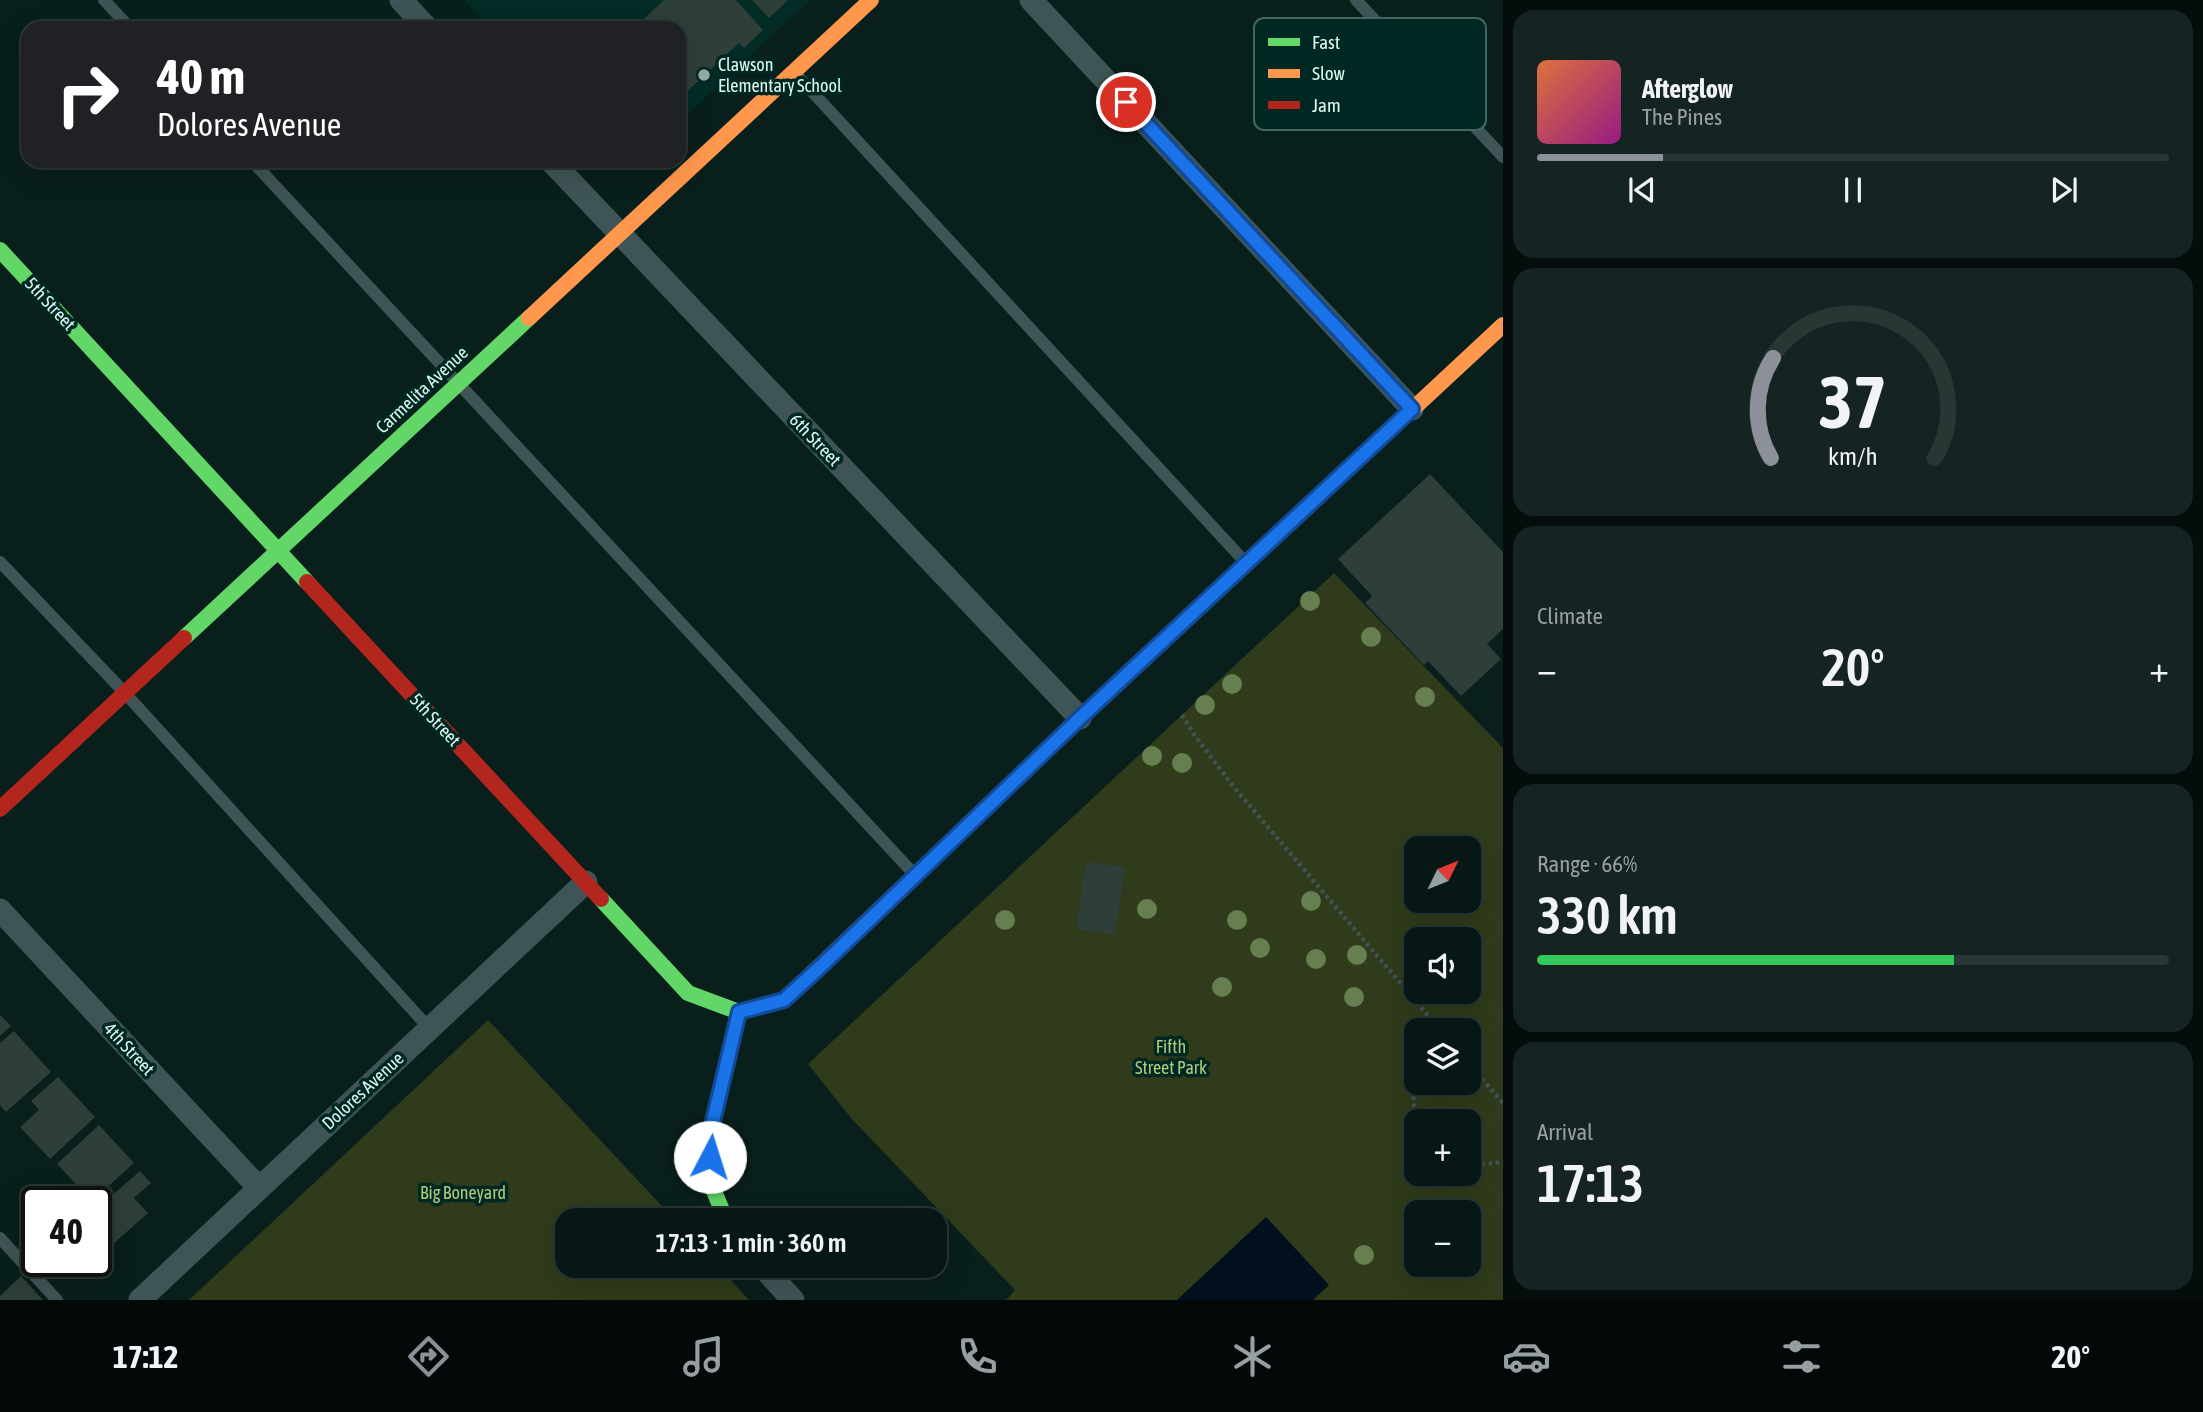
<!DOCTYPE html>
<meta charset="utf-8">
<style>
body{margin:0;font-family:"Asap Condensed",sans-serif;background:#152422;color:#f1f3f6;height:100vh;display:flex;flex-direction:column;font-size:26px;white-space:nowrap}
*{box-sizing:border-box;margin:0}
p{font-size:23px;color:#989fa0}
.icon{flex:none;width:38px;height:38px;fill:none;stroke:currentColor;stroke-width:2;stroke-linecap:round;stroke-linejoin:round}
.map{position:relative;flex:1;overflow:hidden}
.drawer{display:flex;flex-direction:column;gap:10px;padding:10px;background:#040d0c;width:700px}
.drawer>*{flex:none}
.hud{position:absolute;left:21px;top:21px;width:665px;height:147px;border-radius:21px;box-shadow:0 7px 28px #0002,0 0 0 2px #283634;background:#202124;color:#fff;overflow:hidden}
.needle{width:46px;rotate:47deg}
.controls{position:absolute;left:1404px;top:836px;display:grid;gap:14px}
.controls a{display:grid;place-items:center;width:77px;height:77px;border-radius:14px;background:#071715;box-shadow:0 7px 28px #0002,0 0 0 2px #283634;font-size:35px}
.speed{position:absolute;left:21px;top:1186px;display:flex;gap:14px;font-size:35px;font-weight:700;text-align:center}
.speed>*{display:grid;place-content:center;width:91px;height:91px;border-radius:50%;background:#071715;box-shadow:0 7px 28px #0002,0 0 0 2px #283634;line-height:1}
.speed .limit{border:4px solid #111;border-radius:10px;background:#fff;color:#111}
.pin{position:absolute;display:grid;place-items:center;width:60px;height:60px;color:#fff;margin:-30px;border:4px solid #fff;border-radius:50%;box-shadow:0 2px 7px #0007}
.me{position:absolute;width:77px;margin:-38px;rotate:5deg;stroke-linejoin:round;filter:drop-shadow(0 0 5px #0008)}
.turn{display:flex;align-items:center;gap:24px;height:147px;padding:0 21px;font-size:32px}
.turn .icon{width:91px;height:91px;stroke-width:2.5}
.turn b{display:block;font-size:49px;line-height:60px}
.big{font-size:52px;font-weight:600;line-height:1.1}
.drawer .tile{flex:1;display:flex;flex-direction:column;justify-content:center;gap:10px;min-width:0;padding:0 24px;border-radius:21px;background:#152422}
.drawer .dial{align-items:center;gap:0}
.dial svg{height:182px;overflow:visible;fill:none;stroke:#283634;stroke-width:7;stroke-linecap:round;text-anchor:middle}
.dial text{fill:#f1f3f6;stroke:none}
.song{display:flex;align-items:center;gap:21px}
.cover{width:84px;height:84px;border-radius:10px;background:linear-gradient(135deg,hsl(20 70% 55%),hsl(310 70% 35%))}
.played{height:7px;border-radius:4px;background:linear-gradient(90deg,#8c9099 20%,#283634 20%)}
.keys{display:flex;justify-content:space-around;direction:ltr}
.heat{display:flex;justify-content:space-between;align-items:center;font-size:38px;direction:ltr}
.charge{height:10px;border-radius:5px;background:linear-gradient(90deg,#34c759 66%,#283634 0)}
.trip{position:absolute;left:555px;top:1208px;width:392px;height:70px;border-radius:21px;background:#071715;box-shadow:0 7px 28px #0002,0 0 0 2px #283634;font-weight:600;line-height:70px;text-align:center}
.dock{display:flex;height:112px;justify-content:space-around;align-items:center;background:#030908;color:#989fa0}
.dock .icon{width:49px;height:49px}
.dock .active{color:#8c9099}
.dock b{font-size:32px;color:#f1f3f6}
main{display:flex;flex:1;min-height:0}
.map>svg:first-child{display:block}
.built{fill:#042c26}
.green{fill:#2f3b1a;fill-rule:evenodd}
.water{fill:#010f1e}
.building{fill:#2e3e39}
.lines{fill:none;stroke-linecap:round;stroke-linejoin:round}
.path{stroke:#415253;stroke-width:4.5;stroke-dasharray:3.5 3.5;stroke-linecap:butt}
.lane{stroke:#3f5456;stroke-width:12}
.street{stroke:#3f5456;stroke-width:23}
.fast{stroke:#63d668;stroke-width:16}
.slow{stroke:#ff974d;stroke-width:16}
.jam{stroke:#b3261e;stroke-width:16}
.tree{fill:#667e50}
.route-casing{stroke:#114b97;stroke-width:18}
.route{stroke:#1a73e8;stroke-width:12}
.poi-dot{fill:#95aba8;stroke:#002823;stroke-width:2.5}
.labels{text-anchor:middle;stroke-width:7;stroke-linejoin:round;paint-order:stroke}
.poi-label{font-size:18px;fill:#e1f7f3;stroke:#002823;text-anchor:start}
.street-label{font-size:18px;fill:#e1f7f3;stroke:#002823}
.park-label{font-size:18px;fill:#b2cb7a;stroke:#002823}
.key{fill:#002823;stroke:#446661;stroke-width:2}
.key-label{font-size:19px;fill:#e1f7f3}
</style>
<main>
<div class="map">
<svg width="1503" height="1300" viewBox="0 0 1503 1300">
<rect width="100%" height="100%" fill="#091f1c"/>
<path class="built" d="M 464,0 L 810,0 L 679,122 L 679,28 L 490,28 Z"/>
<path class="green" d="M 1334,573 L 1503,748 L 1503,1300 L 1006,1300 L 1015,1290 L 851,1118 L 808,1064 ZM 1416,849 L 1468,849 L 1468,901 L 1416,901 ZM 1416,940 L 1468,940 L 1468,992 L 1416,992 ZM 1416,1031 L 1468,1031 L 1468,1083 L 1416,1083 ZM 1416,1122 L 1468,1122 L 1468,1174 L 1416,1174 ZM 1416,1213 L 1468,1213 L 1468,1265 L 1416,1265 Z
M 488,1020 L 675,1220 L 567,1220 L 567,1265 L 717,1265 L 749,1300 L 189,1300 Z"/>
<path class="water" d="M 1266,1217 L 1329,1285 L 1313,1300 L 1177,1300 Z"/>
<path class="building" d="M 664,0 L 736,0 L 763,30 L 744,48 L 739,43 L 679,99 L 679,28 L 634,28 Z
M 752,0 L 788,0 L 769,18 Z
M 1430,474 L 1503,552 L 1503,629 L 1487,644 L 1501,659 L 1461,696 L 1428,661 L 1424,665 L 1365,603 L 1372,596 L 1338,559 Z
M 1086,862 L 1125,867 L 1115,935 L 1076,929 Z
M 0,1015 L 11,1026 L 0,1036 Z
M 14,1031 L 51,1072 L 6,1112 L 0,1105 L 0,1043 Z
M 58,1077 L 95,1117 L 50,1159 L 20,1127 L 39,1110 L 31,1101 Z
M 99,1125 L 134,1163 L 92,1201 L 57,1164 Z
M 140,1171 L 151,1183 L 134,1198 L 148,1213 L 104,1252 L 96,1243 L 96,1209 Z
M 21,1276 L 43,1300 L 0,1300 L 0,1296 Z"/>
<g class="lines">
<path class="path" d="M 1182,715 L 1193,733 L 1233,786 L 1441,1031
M 1468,1063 L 1503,1103
M 1418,1083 C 1411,1096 1413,1110 1420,1122
M 1468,1163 L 1475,1165 L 1503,1162"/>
<path class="lane" d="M 104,0 L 130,28
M 1356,0 L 1503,157
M 794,72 L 1246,563
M 252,161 L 914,874
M 0,562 L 125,693 L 429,1028
M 0,1238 L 57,1300"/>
<path class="street" d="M 401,0 L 427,28
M 1031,0 L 1412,409
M 551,161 L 1080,718
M 0,910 L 259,1188
M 761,1265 L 793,1300
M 140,1300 L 586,882"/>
<path class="fast" d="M 0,250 L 307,582
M 184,638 L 529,318
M 1052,745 L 1401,420
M 601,899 L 688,993 L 739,1012 L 710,1134 L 709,1179 L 726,1220"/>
<path class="slow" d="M 529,318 L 871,0
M 1401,420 L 1503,325
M 739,1012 L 784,1000 L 1052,745"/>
<path class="jam" d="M 307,582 L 601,899
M 0,809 L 184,638"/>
</g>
<g class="tree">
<circle cx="1310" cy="601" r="10"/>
<circle cx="1371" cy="637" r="10"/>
<circle cx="1232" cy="684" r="10"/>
<circle cx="1425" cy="697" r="10"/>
<circle cx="1205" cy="705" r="10"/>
<circle cx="1152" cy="756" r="10"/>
<circle cx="1182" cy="763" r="10"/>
<circle cx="1311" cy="901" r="10"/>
<circle cx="1147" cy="909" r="10"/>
<circle cx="1005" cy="920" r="10"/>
<circle cx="1237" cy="920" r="10"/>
<circle cx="1260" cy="948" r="10"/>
<circle cx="1357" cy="955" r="10"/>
<circle cx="1316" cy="959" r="10"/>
<circle cx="1222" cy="987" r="10"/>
<circle cx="1354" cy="997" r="10"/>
<circle cx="1364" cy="1255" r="10"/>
</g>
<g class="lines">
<defs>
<path id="route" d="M 710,1157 L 710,1134 L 739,1012 L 784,1000 L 818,969 L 1080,718 L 1412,409 L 1126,102"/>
</defs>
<use href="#route" class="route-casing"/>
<use href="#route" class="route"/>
</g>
<circle class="poi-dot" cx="704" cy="75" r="7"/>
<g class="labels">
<g class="poi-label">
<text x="718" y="71">Clawson<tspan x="718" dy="21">Elementary School</tspan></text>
</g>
<g class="street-label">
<text transform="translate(50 304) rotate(47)" y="6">5th Street</text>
<text transform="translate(422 390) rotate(-43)" y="6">Carmelita Avenue</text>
<text transform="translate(815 440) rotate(46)" y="6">6th Street</text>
<text transform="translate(435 720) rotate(47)" y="6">5th Street</text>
<text transform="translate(129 1049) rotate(47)" y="6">4th Street</text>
<text transform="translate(363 1091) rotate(-43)" y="6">Dolores Avenue</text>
</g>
<g class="park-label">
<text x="1171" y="1053">Fifth<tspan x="1171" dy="21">Street Park</tspan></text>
<text x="463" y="1199">Big Boneyard</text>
</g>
</g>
<rect x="1254" y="18" width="232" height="112" rx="10" class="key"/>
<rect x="1268" y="38" width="32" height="8" fill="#63d668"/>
<rect x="1268" y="69" width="32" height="9" fill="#ff974d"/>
<rect x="1268" y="101" width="32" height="8" fill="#b3261e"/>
<g class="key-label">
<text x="1312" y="49">Fast</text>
<text x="1312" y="80">Slow</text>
<text x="1312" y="112">Jam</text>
</g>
</svg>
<div class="controls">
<a><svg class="needle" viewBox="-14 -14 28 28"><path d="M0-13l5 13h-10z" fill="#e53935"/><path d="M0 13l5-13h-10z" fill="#989fa0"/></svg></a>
<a><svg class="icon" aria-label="sound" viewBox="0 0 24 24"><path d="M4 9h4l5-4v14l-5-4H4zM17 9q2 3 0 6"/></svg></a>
<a><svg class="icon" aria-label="layers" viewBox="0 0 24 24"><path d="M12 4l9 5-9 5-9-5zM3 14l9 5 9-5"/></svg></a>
<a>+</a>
<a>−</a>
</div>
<div class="speed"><div class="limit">40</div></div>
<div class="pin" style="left:1126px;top:102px;background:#d93025"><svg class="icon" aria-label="arrive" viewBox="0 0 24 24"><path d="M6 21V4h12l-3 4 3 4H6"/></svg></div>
<svg class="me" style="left:710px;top:1157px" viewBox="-20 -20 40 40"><circle r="19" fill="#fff"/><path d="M0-13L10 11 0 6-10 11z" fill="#1a73e8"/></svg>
<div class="trip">17:13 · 1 min · 360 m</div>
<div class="hud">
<div class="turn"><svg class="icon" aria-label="right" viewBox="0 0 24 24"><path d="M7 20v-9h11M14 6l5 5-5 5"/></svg><div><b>40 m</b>Dolores Avenue</div></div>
</div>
</div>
<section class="drawer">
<div class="tile">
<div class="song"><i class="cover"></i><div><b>Afterglow</b><p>The Pines</p></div></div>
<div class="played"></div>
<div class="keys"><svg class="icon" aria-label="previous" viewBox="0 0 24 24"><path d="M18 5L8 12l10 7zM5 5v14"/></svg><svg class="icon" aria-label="pause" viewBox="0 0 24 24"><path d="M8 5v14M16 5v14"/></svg><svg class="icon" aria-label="next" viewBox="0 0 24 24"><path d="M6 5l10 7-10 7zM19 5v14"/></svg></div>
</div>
<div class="tile dial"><svg viewBox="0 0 100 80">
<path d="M14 69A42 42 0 1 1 86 69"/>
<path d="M14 69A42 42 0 0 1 15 25" stroke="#8c9099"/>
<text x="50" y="56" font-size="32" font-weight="700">37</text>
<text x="50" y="72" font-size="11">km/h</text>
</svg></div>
<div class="tile"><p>Climate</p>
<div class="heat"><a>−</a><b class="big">20°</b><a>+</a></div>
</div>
<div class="tile"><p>Range · 66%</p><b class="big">330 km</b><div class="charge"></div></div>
<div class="tile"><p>Arrival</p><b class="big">17:13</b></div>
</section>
</main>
<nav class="dock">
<b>17:12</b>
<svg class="icon active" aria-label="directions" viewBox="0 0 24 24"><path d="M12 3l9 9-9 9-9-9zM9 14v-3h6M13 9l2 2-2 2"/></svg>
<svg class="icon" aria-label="music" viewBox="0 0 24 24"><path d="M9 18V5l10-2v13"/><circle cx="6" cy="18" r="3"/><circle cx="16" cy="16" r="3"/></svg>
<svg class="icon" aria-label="phone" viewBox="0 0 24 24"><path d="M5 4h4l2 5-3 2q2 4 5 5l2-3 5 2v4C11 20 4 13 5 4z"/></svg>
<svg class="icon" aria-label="climate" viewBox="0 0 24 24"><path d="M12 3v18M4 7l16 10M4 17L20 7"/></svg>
<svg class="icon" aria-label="car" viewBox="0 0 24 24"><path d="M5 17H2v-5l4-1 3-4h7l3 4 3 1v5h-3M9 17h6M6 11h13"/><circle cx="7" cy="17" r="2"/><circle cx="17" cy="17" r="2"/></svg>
<svg class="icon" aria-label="filters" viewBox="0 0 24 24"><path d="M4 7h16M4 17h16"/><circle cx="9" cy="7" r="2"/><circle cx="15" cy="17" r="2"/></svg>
<b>20°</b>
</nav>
